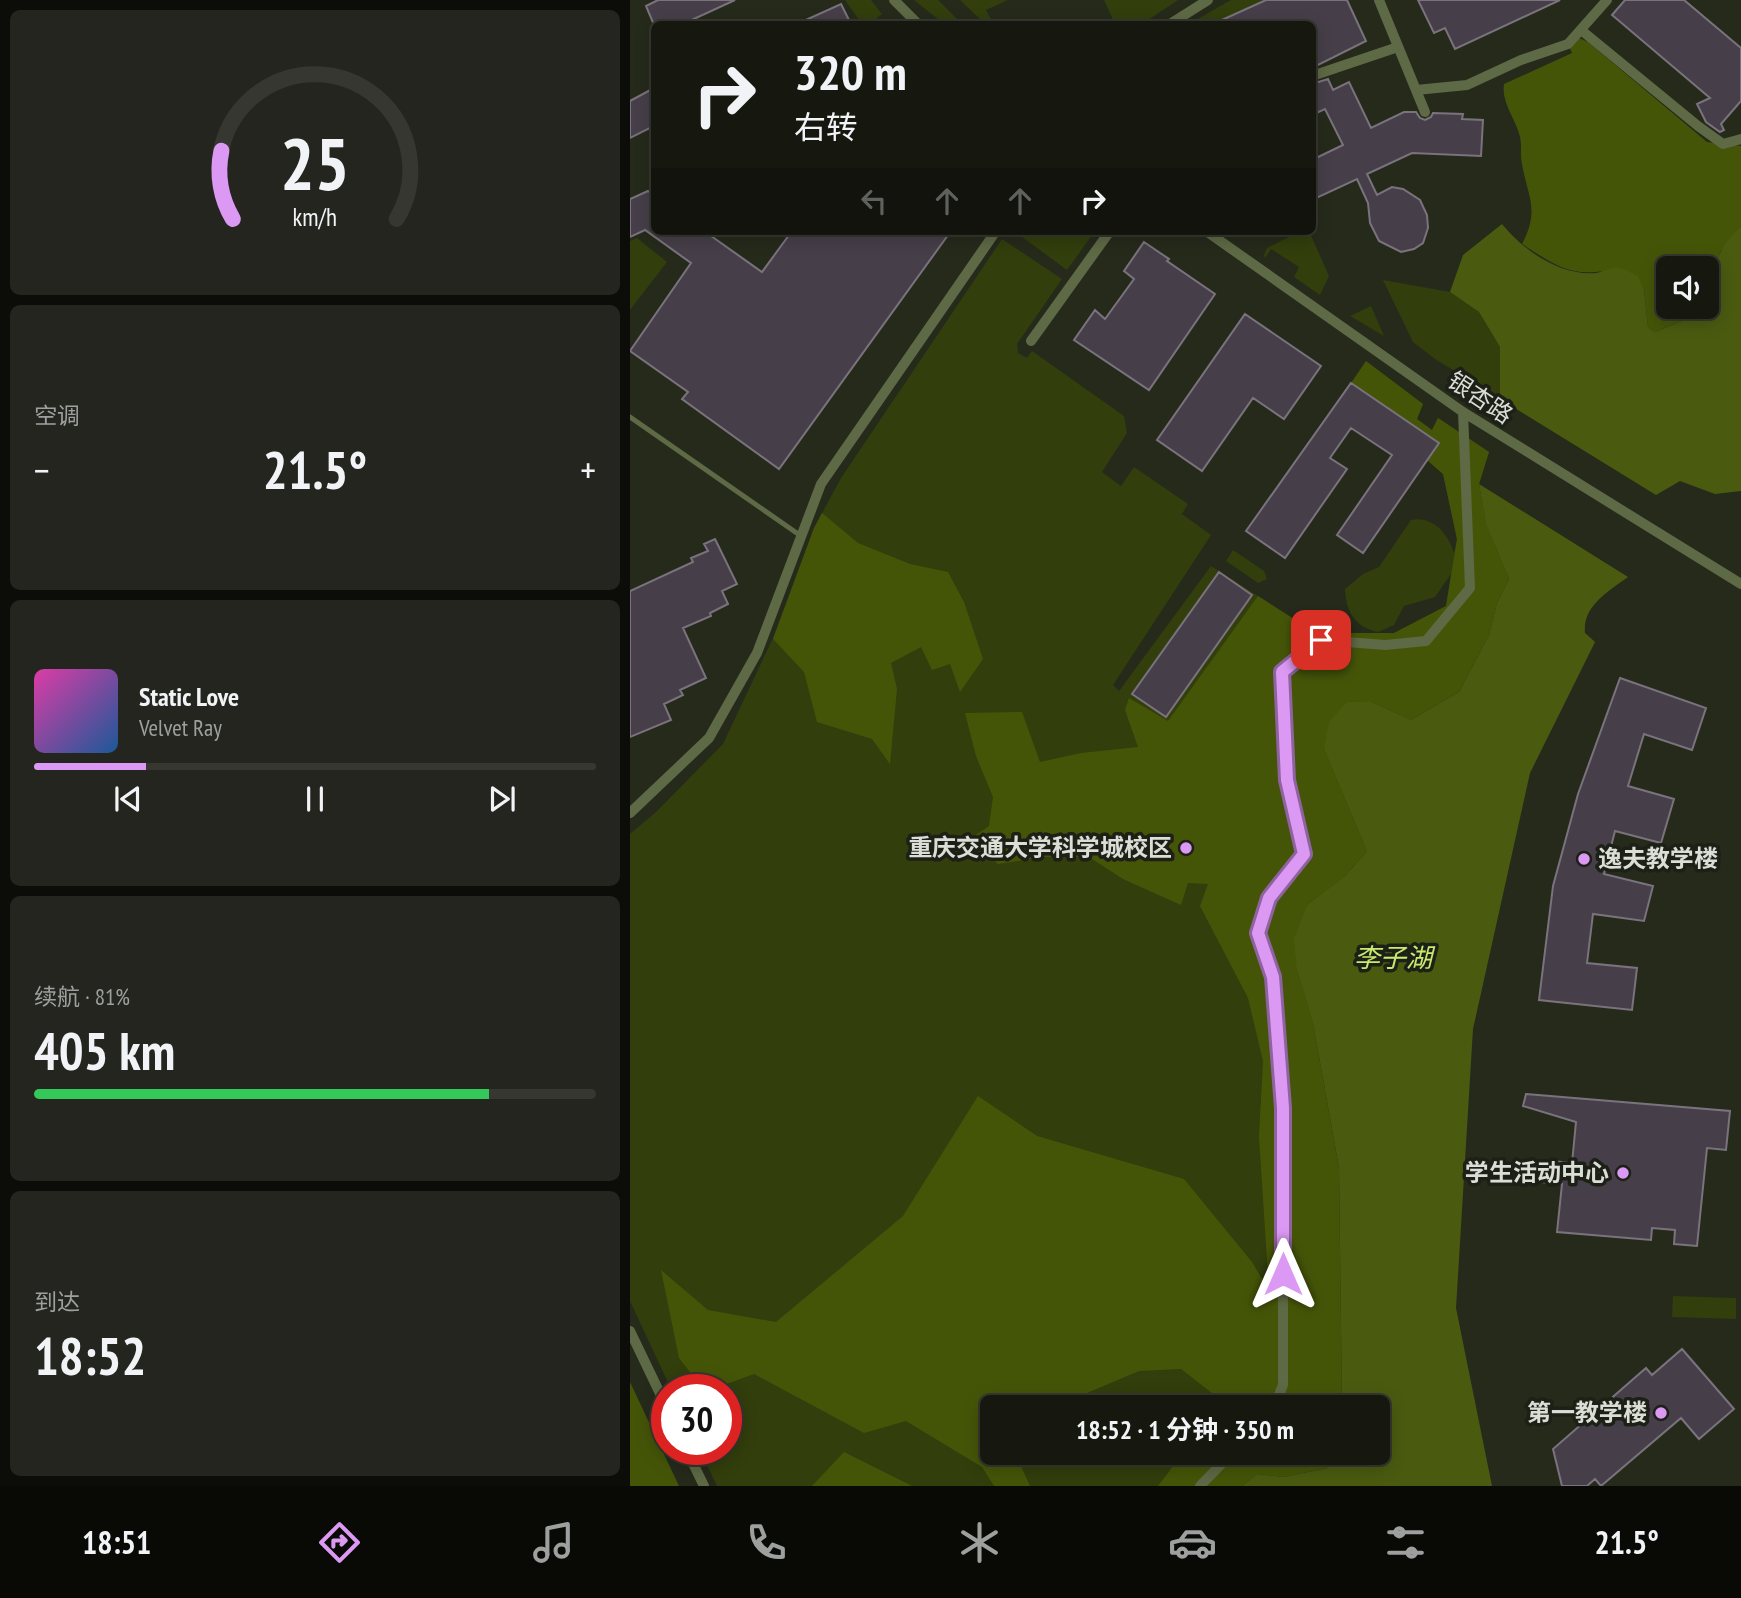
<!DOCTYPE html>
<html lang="zh">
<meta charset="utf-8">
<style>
body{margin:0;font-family:"PT Sans Narrow","Noto Sans SC",sans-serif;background:#23251e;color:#f1f3f6;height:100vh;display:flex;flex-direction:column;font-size:26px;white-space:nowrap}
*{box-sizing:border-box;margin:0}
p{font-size:23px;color:#9ea09f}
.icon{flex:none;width:38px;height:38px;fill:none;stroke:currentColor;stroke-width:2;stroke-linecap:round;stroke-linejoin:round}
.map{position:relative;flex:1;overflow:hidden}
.drawer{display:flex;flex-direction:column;gap:10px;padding:10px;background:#0c0d09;width:630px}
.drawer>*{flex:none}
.hud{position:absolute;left:21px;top:21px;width:665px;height:214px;border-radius:10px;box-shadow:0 4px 18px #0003,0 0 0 2px #353730;background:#161810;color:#f1f3f6;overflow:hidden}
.controls{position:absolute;left:1026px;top:256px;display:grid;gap:14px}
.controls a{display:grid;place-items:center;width:63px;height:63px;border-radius:10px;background:#161810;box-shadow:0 4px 18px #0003,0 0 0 2px #353730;font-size:35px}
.speed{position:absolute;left:21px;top:1374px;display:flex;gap:14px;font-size:35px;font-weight:700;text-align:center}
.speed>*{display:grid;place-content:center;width:91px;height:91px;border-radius:50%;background:#161810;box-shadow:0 4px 18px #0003,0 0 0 2px #353730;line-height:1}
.speed .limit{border:10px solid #d22;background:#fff;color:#111}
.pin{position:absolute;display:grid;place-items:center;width:60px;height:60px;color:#fff;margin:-30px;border-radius:14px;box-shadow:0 4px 10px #0006}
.me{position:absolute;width:77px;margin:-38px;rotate:0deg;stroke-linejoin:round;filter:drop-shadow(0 0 5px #0008)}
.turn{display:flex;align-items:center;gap:24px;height:147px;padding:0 28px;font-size:32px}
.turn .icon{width:91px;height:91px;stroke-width:2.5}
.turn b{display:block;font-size:49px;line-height:60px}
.lanes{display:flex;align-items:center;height:66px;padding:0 28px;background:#0003;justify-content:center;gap:35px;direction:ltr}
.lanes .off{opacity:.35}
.big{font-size:52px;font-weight:700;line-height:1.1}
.drawer .tile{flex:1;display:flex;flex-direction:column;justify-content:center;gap:10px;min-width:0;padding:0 24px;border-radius:10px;background:#23251e}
.drawer .dial{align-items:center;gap:0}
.dial svg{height:182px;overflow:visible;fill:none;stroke:#353730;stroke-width:7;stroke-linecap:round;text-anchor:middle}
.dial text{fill:#f1f3f6;stroke:none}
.song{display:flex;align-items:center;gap:21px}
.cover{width:84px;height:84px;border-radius:10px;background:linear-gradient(135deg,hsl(320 70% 55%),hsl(210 70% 35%))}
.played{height:7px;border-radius:4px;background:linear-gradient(90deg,#dc99f4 20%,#353730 20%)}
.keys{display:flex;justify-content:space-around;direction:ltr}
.heat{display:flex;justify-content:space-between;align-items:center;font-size:38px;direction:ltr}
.charge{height:10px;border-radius:5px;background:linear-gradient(90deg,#34c759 81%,#353730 0)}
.trip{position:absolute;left:350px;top:1395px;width:410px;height:70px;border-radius:10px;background:#161810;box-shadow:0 4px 18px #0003,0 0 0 2px #353730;font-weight:700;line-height:70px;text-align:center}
.tab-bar{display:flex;height:112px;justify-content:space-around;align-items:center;background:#090a06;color:#9ea09f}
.tab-bar .icon{width:49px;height:49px}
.tab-bar .on{color:#dc99f4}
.tab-bar b{font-size:32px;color:#f1f3f6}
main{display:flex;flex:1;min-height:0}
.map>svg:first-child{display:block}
.built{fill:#262a1b;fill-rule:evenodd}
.green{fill:#323e0c}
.forest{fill:#455508}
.water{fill:#4a5b10}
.building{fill:#463f49;stroke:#7a727d;stroke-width:2}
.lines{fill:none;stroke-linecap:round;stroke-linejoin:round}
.service{stroke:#5e6945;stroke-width:5}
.minor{stroke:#5e6945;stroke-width:10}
.route-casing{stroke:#8f639f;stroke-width:18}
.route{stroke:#dc99f4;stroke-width:12}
.poi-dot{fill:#dc99f4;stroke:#1d2016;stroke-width:2.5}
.labels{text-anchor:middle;stroke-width:7;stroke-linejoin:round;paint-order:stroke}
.street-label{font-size:24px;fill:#dbded7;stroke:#1d2016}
.poi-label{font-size:24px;font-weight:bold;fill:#dbded7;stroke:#1d2016;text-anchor:end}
.water-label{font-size:26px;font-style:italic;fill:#c9e96f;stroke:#1d2016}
</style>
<main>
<section class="drawer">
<div class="tile dial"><svg viewBox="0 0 100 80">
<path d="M14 69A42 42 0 1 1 86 69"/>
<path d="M14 69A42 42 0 0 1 9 39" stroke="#dc99f4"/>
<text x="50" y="56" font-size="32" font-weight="700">25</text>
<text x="50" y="72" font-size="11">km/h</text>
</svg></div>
<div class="tile"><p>空调</p>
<div class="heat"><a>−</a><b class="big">21.5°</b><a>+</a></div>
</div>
<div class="tile">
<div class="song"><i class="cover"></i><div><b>Static Love</b><p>Velvet Ray</p></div></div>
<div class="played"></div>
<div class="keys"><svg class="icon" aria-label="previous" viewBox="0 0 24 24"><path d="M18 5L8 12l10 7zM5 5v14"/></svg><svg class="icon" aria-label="pause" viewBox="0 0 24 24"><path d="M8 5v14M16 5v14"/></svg><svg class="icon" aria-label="next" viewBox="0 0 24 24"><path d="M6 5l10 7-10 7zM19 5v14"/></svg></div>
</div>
<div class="tile"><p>续航 · 81%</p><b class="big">405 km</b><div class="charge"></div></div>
<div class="tile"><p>到达</p><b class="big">18:52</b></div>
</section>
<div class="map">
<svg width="1111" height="1486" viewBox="0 0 1111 1486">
<rect width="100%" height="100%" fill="#1d2016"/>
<path class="built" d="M 0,0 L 1111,0 L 1111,1486 L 0,1486 ZM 24,24 L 682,24 L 682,231 L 24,231 ZM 1038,268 L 1076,268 L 1076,306 L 1038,306 ZM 37,1390 L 96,1390 L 96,1449 L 37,1449 ZM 362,1407 L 747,1407 L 747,1452 L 362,1452 Z"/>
<path class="green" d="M 215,0 L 241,0 L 252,14 L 240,24 L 232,24 Z
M 284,0 L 308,0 L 332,24 L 314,24 Z
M 330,0 L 378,0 L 356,10 L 362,21 L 353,22 Z
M 474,0 L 548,0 L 512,24 L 485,24 Z
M 601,0 L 636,0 L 583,24 L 559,24 Z
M 384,231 L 465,231 L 437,270 Z
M 671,231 L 679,231 L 699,276 L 690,295 L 664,277 L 669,267 L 641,249 L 635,258 L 634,255 L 637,248 Z
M 7,238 L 37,262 L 0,310 L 0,241 Z
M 372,239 L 432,279 L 387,344 L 388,353 L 397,358 L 402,351 L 494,416 L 497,433 L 472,472 L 491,486 L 504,467 L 558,504 L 552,514 L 581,535 L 483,685 L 489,691 L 581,566 L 686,633 L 764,633 L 816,606 L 821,574 L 805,597 L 774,606 L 764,625 L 748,632 C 725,627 716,612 715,589 L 733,574 L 749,567 L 781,520 C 802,515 819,534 824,553 L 827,539 L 813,474 L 797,460 L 809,443 L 736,361 L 793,404 L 787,419 L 802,430 L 808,418 L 859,452 L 849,484 L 856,523 L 737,851 L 715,876 L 677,905 L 712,1407 L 362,1407 L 362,1452 L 707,1453 L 627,1474 L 612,1486 L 87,1486 L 69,1449 L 96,1449 L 96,1390 L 41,1389 L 0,1301 L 0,834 L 26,812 L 93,744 L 143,638 L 184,528 L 211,478 Z
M 753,280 L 820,292 L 849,312 L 870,347 L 870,399 L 805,359 L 783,342 Z
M 741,306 L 754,336 L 720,316 Z
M 603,550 L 634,571 L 637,579 L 628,583 L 596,561 Z
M 1043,1296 L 1106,1298 L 1106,1319 L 1042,1317 Z"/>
<path class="forest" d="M 949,38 L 958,42 L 1077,142 L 1111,146 L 1111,226 L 1090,252 L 1081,290 L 1076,296 L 1076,268 L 1038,268 L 1038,306 L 1072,306 L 1059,318 L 1025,332 L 1018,327 L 1014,290 L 988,268 C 943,279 929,268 892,244 C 910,210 898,198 892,164 C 890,155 892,146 890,137 C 886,119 871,103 874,84 L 942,53 L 938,44 Z
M 736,361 L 793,404 L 787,419 L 802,430 L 808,418 L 859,452 L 849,484 L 856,523 L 879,579 L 867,603 L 859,635 L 829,692 L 781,720 L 739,701 L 717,702 L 694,749 L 737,851 L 714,877 L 677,905 L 667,970 L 683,1023 L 709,1168 L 712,1407 L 586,1407 L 591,1400 L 551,1369 L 509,1371 L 438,1401 L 431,1407 L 362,1407 L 362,1452 L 385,1453 L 400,1486 L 364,1486 L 352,1467 L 276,1421 L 234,1433 L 124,1374 L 83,1389 L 73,1389 L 49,1358 L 31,1270 L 78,1310 L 146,1322 L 273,1216 L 348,1096 L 407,1136 L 554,1179 L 622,1262 L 639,1291 L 629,1137 L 633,1061 L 618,998 L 570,906 L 578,884 L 558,883 L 551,905 L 493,879 L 459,857 L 415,857 L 368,864 L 340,839 L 359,826 L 363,797 L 346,756 L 335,713 L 392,712 L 410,762 L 451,753 L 508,747 L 495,710 L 499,698 L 538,721 L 628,596 L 686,633 L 764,633 L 816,606 L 827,539 L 813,474 L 797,460 L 809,443 L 721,383 Z
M 192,513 L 228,543 L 280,564 L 318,572 L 334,602 L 353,659 L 330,692 L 320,664 L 302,670 L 291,647 L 261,663 L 267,689 L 260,764 L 242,739 L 187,722 L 174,672 L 143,639 L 184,528 Z
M 0,1382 L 49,1486 L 0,1486 Z
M 214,1452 L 282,1486 L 182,1486 Z
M 553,1453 L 707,1453 L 697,1468 L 654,1477 L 627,1474 L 612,1486 L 528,1486 Z"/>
<path class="water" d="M 872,224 C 894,251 930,276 966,273 C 973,272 981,267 988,268 C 994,268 1002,274 1008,276 L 1014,290 L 1018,327 L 1025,332 L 1059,318 L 1072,306 L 1076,306 C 1076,301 1087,259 1090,253 C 1094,243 1104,234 1111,226 L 1111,491 L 1085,494 L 1050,481 L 1026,495 L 870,399 L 870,347 L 849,312 L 820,292 L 833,255 Z
M 849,484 L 998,577 C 979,591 952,606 955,633 L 965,642 L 900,773 L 843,1029 L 826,1308 L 862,1486 L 612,1486 L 627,1474 L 654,1477 L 697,1468 L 707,1453 L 747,1452 L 747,1407 L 712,1407 L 709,1168 L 683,1023 L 667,970 L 664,939 L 677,905 L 715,876 L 737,851 L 694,749 L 699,722 L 717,702 L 739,701 L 781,720 L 829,692 L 859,635 L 867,603 L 879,579 L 856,524 Z"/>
<path class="building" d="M 28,0 L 105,0 L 53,24 L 24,25 L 16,6 Z
M 636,0 L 717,0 L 736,41 L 682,68 L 682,24 L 583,24 Z
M 788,0 L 930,0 L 825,49 L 815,28 L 804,33 Z
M 995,0 L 1054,0 L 1111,48 L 1111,101 L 1091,124 L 1094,130 L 1090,132 L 1076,122 L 1067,104 L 1080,98 L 982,15 Z
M 211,4 L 221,24 L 167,24 Z
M 698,79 L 703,90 L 719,82 L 741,128 L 774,112 L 786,112 L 790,118 L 795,120 L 801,117 L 803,113 L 833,114 L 832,119 L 853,120 L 851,156 L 782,153 L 737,174 L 747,195 L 762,187 L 773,189 L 790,200 L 797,215 L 798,228 L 793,243 L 784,249 L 771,252 L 749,241 L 740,223 L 738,203 L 727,179 L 682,200 L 682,160 L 713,145 L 695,109 L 682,115 L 682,84 Z
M 24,88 L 24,126 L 0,138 L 0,101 Z
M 18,191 L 24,195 L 24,231 L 74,231 L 132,272 L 162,231 L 321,231 L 149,469 L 52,399 L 58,392 L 0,351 L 61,263 L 15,230 L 0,237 L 0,199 Z
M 514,242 L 539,259 L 537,261 L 585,294 L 519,390 L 444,340 L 465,310 L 475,319 L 504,279 L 494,271 Z
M 615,314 L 691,366 L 654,419 L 623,398 L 572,471 L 527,440 Z
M 721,383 L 809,443 L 733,553 L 707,535 L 762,455 L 721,428 L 700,458 L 717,469 L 655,558 L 616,531 Z
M 85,539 L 107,584 L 92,591 L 98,604 L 80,613 L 81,616 L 53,628 L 76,678 L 50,690 L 53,695 L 34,704 L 41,720 L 0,737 L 0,591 L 63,562 L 61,558 L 78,551 L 74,544 Z
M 589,572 L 622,595 L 536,717 L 502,694 Z
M 990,678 L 1076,708 L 1062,750 L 1014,734 L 998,786 L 1044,799 L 1031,843 L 985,831 L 974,874 L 1023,886 L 1014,921 L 963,914 L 957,963 L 1007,968 L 1002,1010 L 909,1000 L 923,886 L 948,794 Z
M 896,1094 L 1100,1111 L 1096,1150 L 1077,1148 L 1067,1246 L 1044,1244 L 1045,1230 L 1022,1228 L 1021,1240 L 927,1232 L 932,1184 L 911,1182 L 913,1160 L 942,1163 L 946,1122 L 893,1106 Z
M 1052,1349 L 1104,1409 L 1069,1439 L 1051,1418 L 971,1486 L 965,1479 L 957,1486 L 932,1486 L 923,1449 L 1016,1368 L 1022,1375 Z"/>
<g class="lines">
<path class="service" d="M 0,417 L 171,536"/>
<path class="minor" d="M 264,0 L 288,24
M 749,0 L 795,112
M 540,24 L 578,0
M 951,30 L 1068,126 L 1093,144 L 1111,139
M 682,76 L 768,47
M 786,90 L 837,85 L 891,60 L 938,44 L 977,0
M 576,231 L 833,412 L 1111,584
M 401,341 L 480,231
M 0,813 L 79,738 L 127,653 L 191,484 L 366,231
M 0,1331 L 37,1408
M 644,1407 L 653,1385 L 653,1108 L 643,977 L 627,933 L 639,898 L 674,854 L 657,780 L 652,672 L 691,640 L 755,645 L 796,641 L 840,588 L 833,412
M 56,1449 L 74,1486
M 570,1486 L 603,1452"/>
</g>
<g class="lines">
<defs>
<path id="route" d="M 653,1274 L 653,1108 L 643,977 L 628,933 L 639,898 L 674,854 L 657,780 L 652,672 L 691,640"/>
</defs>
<use href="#route" class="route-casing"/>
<use href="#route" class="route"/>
</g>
<g class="poi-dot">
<circle cx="556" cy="848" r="7"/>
<circle cx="954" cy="859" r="7"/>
<circle cx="993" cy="1173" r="7"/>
<circle cx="1031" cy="1413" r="7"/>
</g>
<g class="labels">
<g class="street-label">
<text transform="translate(850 398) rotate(34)" y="8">银杏路</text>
</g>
<g class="poi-label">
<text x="542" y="856">重庆交通大学科学城校区</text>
<text x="968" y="867" text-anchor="start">逸夫教学楼</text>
<text x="979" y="1181">学生活动中心</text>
<text x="1017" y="1421">第一教学楼</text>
</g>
<g class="water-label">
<text x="763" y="967">李子湖</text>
</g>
</g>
</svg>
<div class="controls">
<a><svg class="icon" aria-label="sound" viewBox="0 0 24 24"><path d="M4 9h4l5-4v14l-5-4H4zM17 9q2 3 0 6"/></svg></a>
</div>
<div class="speed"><div class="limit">30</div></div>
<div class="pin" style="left:691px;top:640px;background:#d93025"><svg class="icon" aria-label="arrive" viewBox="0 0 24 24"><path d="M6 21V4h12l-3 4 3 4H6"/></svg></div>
<svg class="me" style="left:653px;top:1274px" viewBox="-20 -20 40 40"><path d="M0-17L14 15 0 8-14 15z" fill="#dc99f4" stroke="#fff" stroke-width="4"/></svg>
<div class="trip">18:52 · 1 分钟 · 350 m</div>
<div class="hud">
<div class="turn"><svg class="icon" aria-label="right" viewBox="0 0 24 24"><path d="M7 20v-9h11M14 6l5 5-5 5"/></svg><div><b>320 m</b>右转</div></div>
<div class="lanes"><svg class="icon off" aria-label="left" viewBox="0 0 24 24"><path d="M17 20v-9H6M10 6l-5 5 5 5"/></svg><svg class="icon off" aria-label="ahead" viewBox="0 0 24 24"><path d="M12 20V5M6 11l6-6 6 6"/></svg><svg class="icon off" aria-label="ahead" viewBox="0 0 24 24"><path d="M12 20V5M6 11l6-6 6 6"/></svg><svg class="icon" aria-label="right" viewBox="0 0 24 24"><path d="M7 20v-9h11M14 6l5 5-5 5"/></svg></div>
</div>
</div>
</main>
<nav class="tab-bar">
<b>18:51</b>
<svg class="icon on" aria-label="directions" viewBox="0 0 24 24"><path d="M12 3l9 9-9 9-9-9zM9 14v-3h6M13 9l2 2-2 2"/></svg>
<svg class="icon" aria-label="music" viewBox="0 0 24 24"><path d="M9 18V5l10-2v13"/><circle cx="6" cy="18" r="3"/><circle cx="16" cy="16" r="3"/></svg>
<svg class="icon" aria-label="phone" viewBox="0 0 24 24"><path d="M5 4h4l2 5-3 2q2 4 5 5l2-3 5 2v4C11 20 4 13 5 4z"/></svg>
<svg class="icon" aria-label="climate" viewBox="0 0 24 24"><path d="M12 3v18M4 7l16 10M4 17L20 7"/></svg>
<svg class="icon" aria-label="car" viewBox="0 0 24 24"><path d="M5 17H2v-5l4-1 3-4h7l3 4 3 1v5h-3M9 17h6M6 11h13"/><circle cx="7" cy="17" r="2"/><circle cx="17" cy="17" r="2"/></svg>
<svg class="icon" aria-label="filters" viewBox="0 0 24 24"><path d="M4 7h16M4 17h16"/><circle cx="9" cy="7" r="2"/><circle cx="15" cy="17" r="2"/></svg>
<b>21.5°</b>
</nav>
